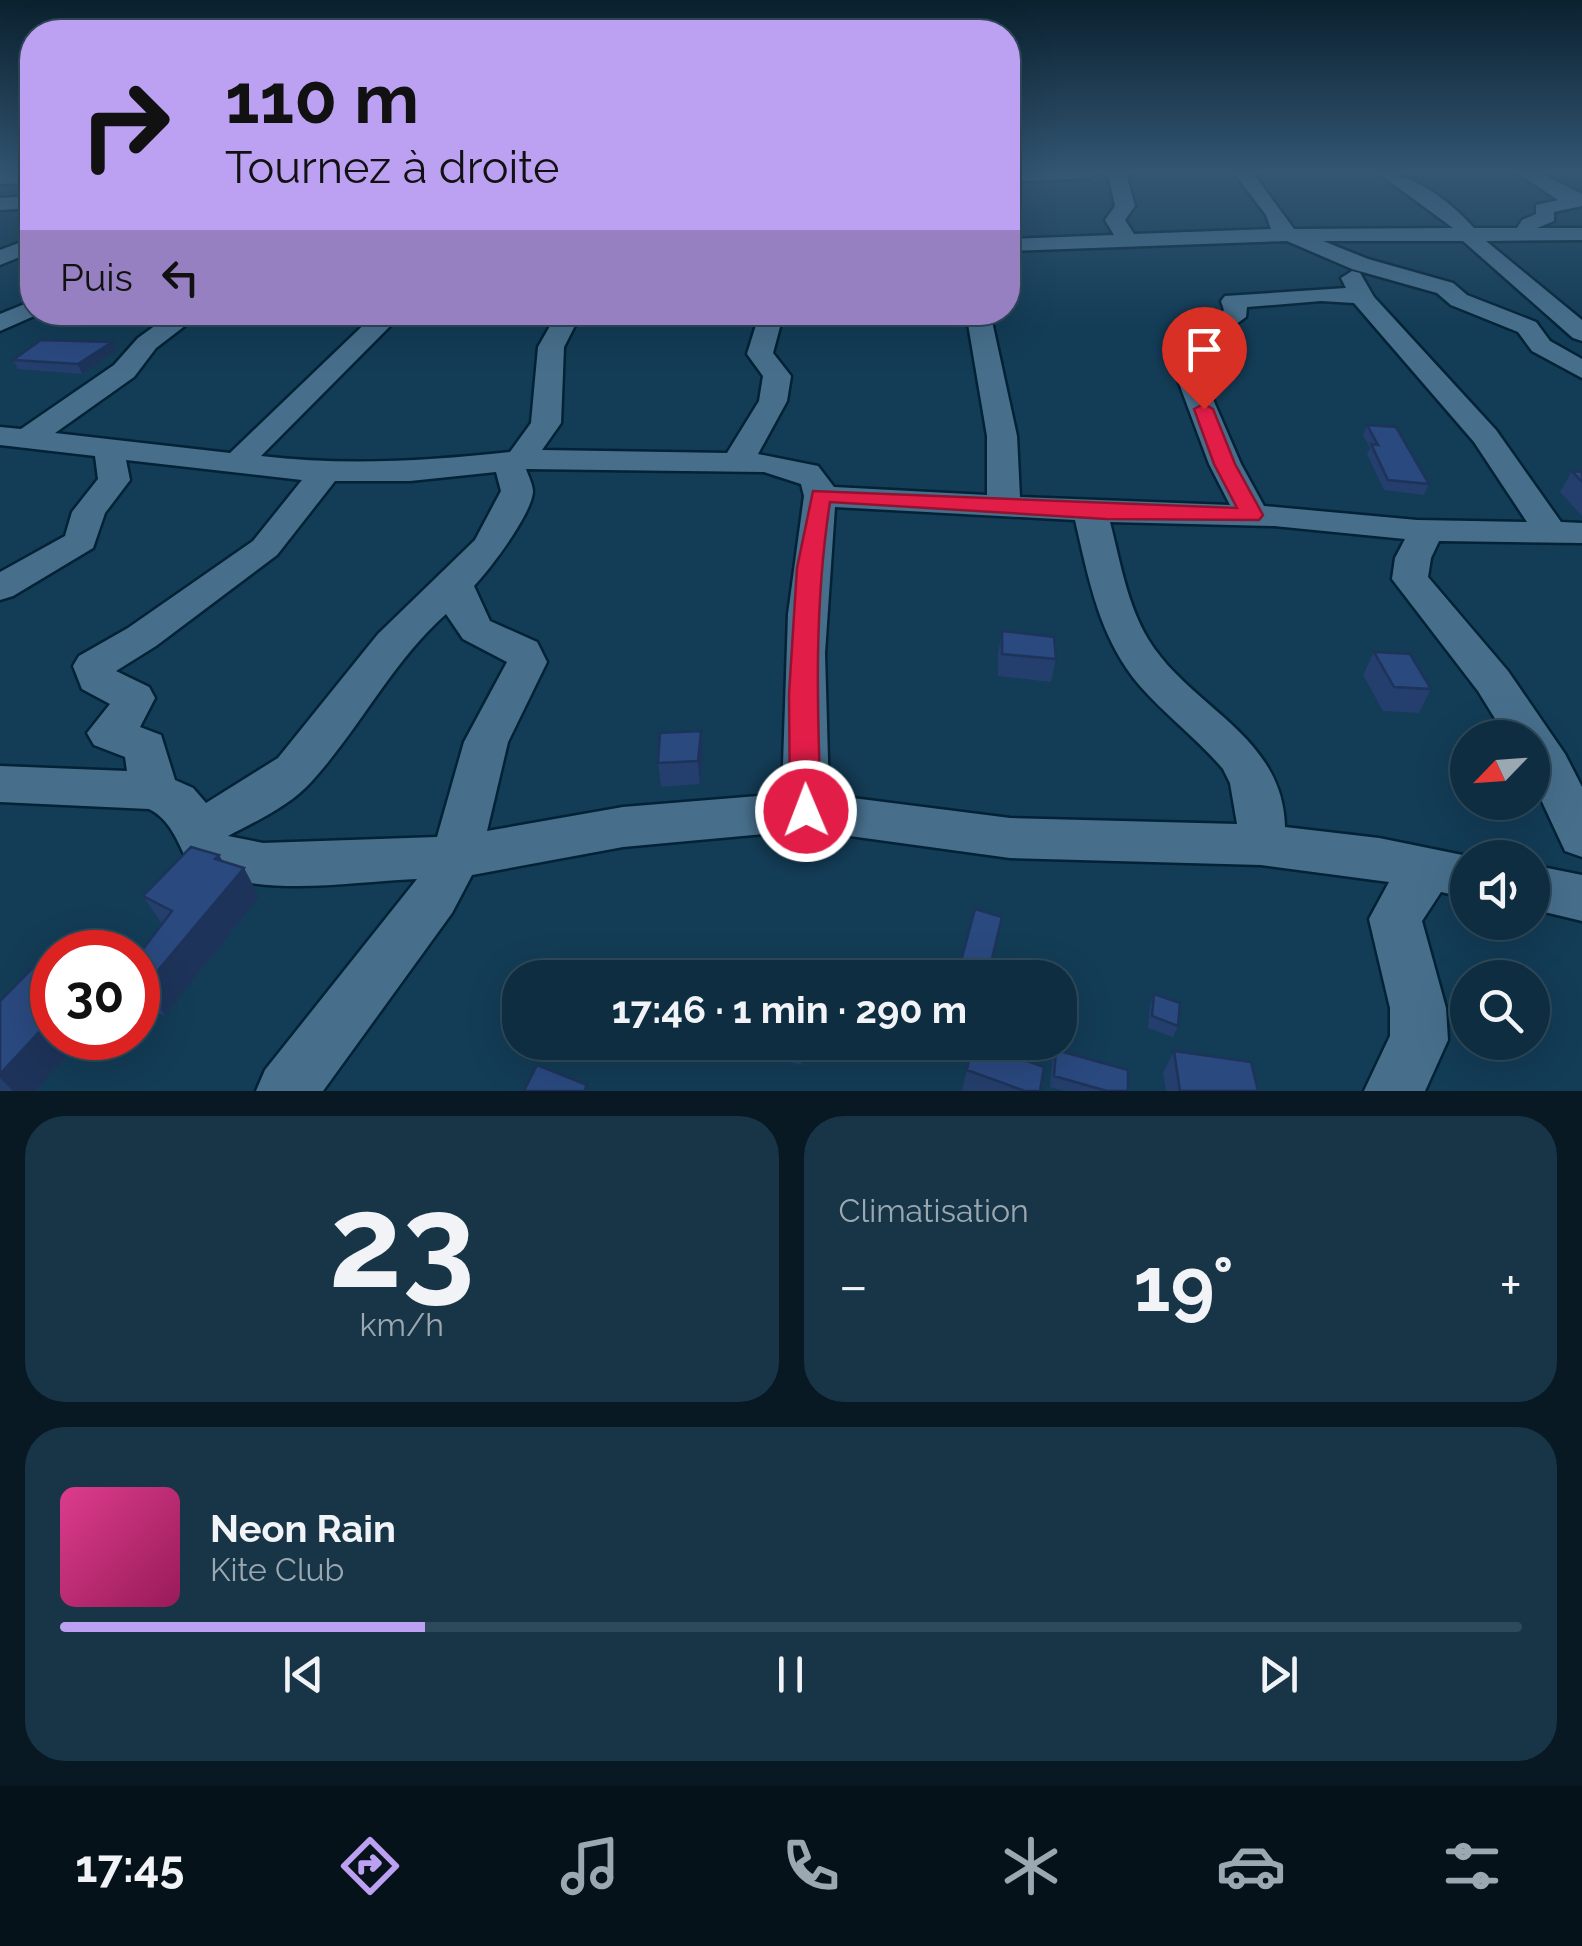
<!DOCTYPE html>
<html lang="fr">
<meta charset="utf-8">
<style>
body{margin:0;font-family:Raleway,sans-serif;background:#173547;color:#f1f3f6;height:100vh;display:flex;flex-direction:column;font-size:38px;white-space:nowrap}
*{box-sizing:border-box;margin:0}
p{font-size:32px;color:#9ba8b1}
.icon{flex:none;width:55px;height:55px;fill:none;stroke:currentColor;stroke-width:2;stroke-linecap:round;stroke-linejoin:round}
.map{position:relative;height:1091px;overflow:hidden}
.panel{display:flex;flex-direction:column;gap:25px;padding:25px;background:#081923;flex:1}
.panel>*{flex:none}
.guide{position:absolute;left:20px;top:20px;width:1000px;height:305px;border-radius:40px;box-shadow:0 10px 40px #0002,0 0 0 2px #2e4959;background:#bca0f2;color:#111;overflow:hidden}
.needle{width:65px;rotate:245deg}
.fabs{position:absolute;left:1450px;top:720px;display:grid;gap:20px}
.fabs a{display:grid;place-items:center;width:100px;height:100px;border-radius:50%;background:#0e2d40;box-shadow:0 10px 40px #0002,0 0 0 2px #2e4959;font-size:50px}
.speed{position:absolute;left:30px;top:930px;display:flex;gap:20px;font-size:50px;font-weight:700;text-align:center}
.speed>*{display:grid;place-content:center;width:130px;height:130px;border-radius:50%;background:#0e2d40;box-shadow:0 10px 40px #0002,0 0 0 2px #2e4959;line-height:1}
.speed .limit{border:15px solid #d22;background:#fff;color:#111}
.pin{position:absolute;display:grid;place-items:center;width:85px;height:85px;color:#fff;margin:-102px -42px;border-radius:50% 50% 50% 0;rotate:-45deg;box-shadow:0 0 10px #0007}
.pin .icon{rotate:45deg}
.me{position:absolute;width:110px;margin:-55px;rotate:359deg;stroke-linejoin:round;filter:drop-shadow(0 0 8px #0008)}
.turn{display:flex;align-items:center;gap:35px;height:210px;padding:0 40px;font-size:45px}
.turn .icon{width:130px;height:130px;stroke-width:2.5}
.turn b{display:block;font-size:70px;line-height:85px}
.then{display:flex;align-items:center;height:95px;padding:0 40px;background:#0003;gap:20px;font-size:38px}
.big{font-size:75px;font-weight:700;line-height:1.1}
.panel .widget{flex:1;display:flex;flex-direction:column;justify-content:center;gap:15px;min-width:0;padding:0 35px;border-radius:40px;background:#173547}
.panel .dial{align-items:center;gap:0}
.dial b{font-size:130px;line-height:1}
.song{display:flex;align-items:center;gap:30px}
.cover{width:120px;height:120px;border-radius:15px;background:linear-gradient(135deg,hsl(330 70% 55%),hsl(330 70% 35%))}
.played{height:10px;border-radius:5px;background:linear-gradient(90deg,#bca0f2 25%,#2e4959 25%)}
.keys{display:flex;justify-content:space-around;direction:ltr}
.heat{display:flex;justify-content:space-between;align-items:center;font-size:55px;direction:ltr}
.panel .tiles{flex:1;display:grid;gap:25px;grid-template-columns:1fr 1fr}
.widget:last-child{grid-column:span 2}
.trip{position:absolute;left:502px;top:960px;width:575px;height:100px;border-radius:40px;background:#0e2d40;box-shadow:0 10px 40px #0002,0 0 0 2px #2e4959;font-weight:700;line-height:100px;text-align:center}
.dock{display:flex;height:160px;justify-content:space-around;align-items:center;background:#06121a;color:#9ba8b1}
.dock .icon{width:70px;height:70px}
.dock .current{color:#bca0f2}
.dock b{font-size:45px;color:#f1f3f6}
.map>svg:first-child{display:block}
.lines{fill:none;stroke-linecap:round;stroke-linejoin:round}
.minor-casing{stroke:#032235;stroke-width:5}
.minor{fill:#476f8c;fill-rule:evenodd}
.wall{fill:#243f6d}
.shaded-wall{fill:#1d3359}
.building{fill:#2a497f;stroke:#1d3359;stroke-width:2.5}
.route{fill:#e11d48;stroke:#92132f;stroke-width:2.5}
</style>
<div class="map">
<svg width="1582" height="1091" viewBox="0 0 1582 1091">
<rect width="100%" height="100%" fill="#133c56"/>
<g class="lines">
<defs>
<path id="minor" d="M 32,173 L 32,183 L 0,184 L 0,174 Z
M 1008,173 L 1099,173 L 1090,178 L 1008,182 Z
M 1108,173 L 1126,173 L 1135,206 L 1125,220 L 1134,234 L 1271,229 L 1266,215 L 1234,173 L 1253,173 L 1294,229 L 1453,228 L 1378,173 C 1414,173 1451,202 1474,228 L 1517,228 L 1522,220 L 1536,214 L 1536,205 L 1558,200 L 1517,173 L 1540,173 L 1582,194 L 1582,206 L 1554,212 L 1554,221 L 1537,228 L 1582,228 L 1582,240 L 1486,241 L 1582,320 L 1582,341 L 1573,338 L 1463,241 L 1323,241 L 1368,259 L 1453,283 L 1467,295 L 1536,322 L 1550,341 L 1582,359 L 1582,378 L 1532,351 L 1518,332 L 1451,305 L 1437,293 L 1352,269 L 1287,241 L 1008,251 L 1008,239 L 1114,235 L 1105,220 L 1115,206 Z
M 32,196 L 32,208 L 0,210 L 0,198 Z
M 32,238 L 32,252 L 0,265 L 0,250 Z
M 1352,271 L 1360,273 L 1374,297 L 1496,430 L 1561,522 L 1582,523 L 1582,543 L 1439,541 L 1431,558 L 1428,577 L 1508,671 L 1565,754 L 1582,787 L 1582,857 L 1565,851 L 1532,780 L 1532,738 L 1507,738 L 1478,691 L 1392,579 L 1395,558 L 1405,539 L 1274,526 L 1110,522 C 1120,561 1127,604 1148,639 C 1190,708 1283,735 1285,827 L 1379,838 L 1477,858 L 1468,858 L 1468,898 L 1441,892 L 1422,921 L 1446,1008 L 1448,1040 L 1425,1091 L 1364,1091 L 1390,1036 L 1390,1008 L 1369,919 L 1389,882 L 1261,865 L 1010,858 L 806,830 L 623,847 L 472,875 L 452,913 L 323,1091 L 256,1091 L 265,1070 L 417,879 C 342,882 256,900 188,863 C 178,842 170,819 149,809 L 0,802 L 0,766 L 127,771 L 125,757 L 94,745 L 87,733 L 110,704 L 82,689 L 73,666 L 79,656 L 128,628 L 253,541 L 302,480 L 126,460 L 130,480 L 105,513 L 93,548 L 13,596 L 0,600 L 0,572 L 65,536 L 72,512 L 98,479 L 95,456 L 0,445 L 0,427 L 21,429 L 114,365 L 138,338 L 174,312 L 203,312 L 156,348 L 134,377 L 55,433 L 230,453 L 377,312 L 404,312 L 261,456 C 345,466 427,461 510,452 L 531,423 L 538,347 L 558,312 L 582,312 L 564,347 L 561,423 L 542,450 L 727,453 L 759,401 L 763,376 L 747,354 L 760,312 L 784,312 L 773,353 L 791,376 L 787,401 L 758,454 L 818,466 L 834,487 L 987,495 L 987,436 L 966,312 L 990,312 L 1017,436 L 1020,497 L 1230,505 L 1209,464 L 1173,367 C 1181,340 1202,326 1224,310 L 1221,301 L 1225,296 L 1346,288 L 1341,278 ZM 1321,301 L 1354,303 L 1474,442 L 1527,522 L 1417,520 L 1264,506 L 1241,464 L 1199,367 C 1206,343 1227,331 1246,317 L 1247,307 ZM 526,469 L 764,472 L 801,484 L 804,496 L 788,614 L 782,794 L 623,807 L 487,831 L 508,742 L 547,662 L 537,642 L 490,621 L 474,586 C 490,569 531,515 533,492 C 533,485 528,475 526,469 ZM 496,472 L 501,491 L 475,540 L 378,634 L 278,758 L 206,803 L 193,788 L 175,780 L 161,735 L 140,727 L 155,698 L 149,687 L 116,671 L 156,646 L 277,555 L 335,481 L 410,481 ZM 835,507 L 1075,520 C 1089,580 1099,638 1140,686 C 1166,716 1198,739 1223,769 L 1230,783 L 1237,824 L 1010,818 L 829,795 L 825,653 ZM 446,614 L 463,639 L 507,662 L 464,742 L 437,837 L 263,843 L 228,836 C 256,821 290,806 312,781 C 360,728 392,662 446,614 Z
M 32,301 L 32,312 L 41,313 L 0,331 L 0,314 Z
M 1532,865 L 1582,875 L 1582,921 L 1532,909 Z"/>
</defs>
<use href="#minor" class="minor-casing"/>
<use href="#minor" class="minor"/>
</g>
<path class="wall" d="M 116,351 L 82,374 L 18,369 L 13,360 Z
M 1367,425 L 1429,484 L 1424,495 L 1384,490 L 1367,454 L 1370,448 L 1363,435 Z
M 1572,471 L 1582,472 L 1582,516 L 1560,492 Z
M 1002,631 L 1056,659 L 1051,682 L 998,676 L 998,654 Z
M 1374,652 L 1431,689 L 1419,713 L 1383,711 L 1363,675 Z
M 701,731 L 703,755 L 700,784 L 661,787 L 658,763 Z
M 191,847 L 219,855 L 223,862 L 244,868 L 259,897 L 165,1015 L 138,1009 L 138,952 L 52,952 L 52,1038 L 83,1038 L 35,1091 L 0,1091 L 0,1001 L 68,932 L 140,953 L 162,924 L 143,896 Z
M 1002,917 L 988,978 L 973,978 L 959,973 L 961,961 Z
M 1154,994 L 1178,1026 L 1173,1037 L 1148,1028 L 1150,1005 Z
M 720,1042 L 807,1042 L 801,1065 Z
M 973,1042 L 1040,1091 L 962,1091 Z
M 1056,1050 L 1128,1091 L 1064,1091 L 1050,1087 L 1052,1061 Z
M 1174,1051 L 1258,1091 L 1166,1091 L 1163,1073 Z"/>
<path class="shaded-wall" d="M 112,342 L 116,351 L 82,374 L 78,364 Z
M 701,731 L 703,755 L 700,784 L 698,761 Z
M 219,855 L 233,881 L 244,868 L 259,897 L 165,1015 L 144,987 L 215,859 Z
M 52,1018 L 52,1038 L 83,1038 L 35,1091 L 13,1091 L 0,1078 L 0,1074 Z
M 804,1042 L 807,1042 L 801,1065 L 801,1054 Z"/>
<path class="building" d="M 41,340 L 112,342 L 78,364 L 13,360 Z
M 1367,425 L 1396,427 L 1429,484 L 1388,480 L 1371,444 L 1378,445 Z
M 1572,471 L 1582,472 L 1582,482 Z
M 1002,631 L 1054,637 L 1056,659 L 1002,654 Z
M 1374,652 L 1410,654 L 1431,689 L 1394,687 Z
M 701,731 L 698,761 L 658,763 L 660,733 Z
M 191,847 L 219,855 L 215,859 L 244,868 L 144,987 L 138,986 L 138,952 L 52,952 L 52,1018 L 0,1074 L 0,1001 L 68,932 L 140,953 L 172,911 L 143,896 Z
M 975,909 L 1002,917 L 989,971 L 961,961 Z
M 1154,994 L 1180,1003 L 1178,1026 L 1152,1016 Z
M 759,1042 L 804,1042 L 801,1054 Z
M 973,1042 L 1044,1067 L 1040,1091 L 1025,1091 L 967,1070 Z
M 1056,1050 L 1128,1070 L 1128,1091 L 1107,1091 L 1054,1076 Z
M 1174,1051 L 1251,1062 L 1258,1091 L 1180,1091 Z
M 537,1065 L 587,1085 L 584,1091 L 524,1091 Z"/>
<linearGradient id="sky" x2="0" y2="1"><stop stop-color="#0a212f"/><stop offset="0.53" stop-color="#335673"/><stop offset="1" stop-color="#335673" stop-opacity="0"/></linearGradient>
<rect width="1582" height="326" fill="url(#sky)"/>
<path class="route" d="M 1204,404 L 1213,409 L 1235,464 L 1263,515 L 1259,520 L 1106,519 L 830,502 C 814,605 817,707 821,811 L 817,820 L 806,823 L 795,820 L 790,811 L 789,694 L 797,568 L 813,491 L 1237,508 L 1214,464 L 1194,409 Z"/>
</svg>
<div class="fabs">
<a><svg class="needle" viewBox="-14 -14 28 28"><path d="M0-13l5 13h-10z" fill="#e53935"/><path d="M0 13l5-13h-10z" fill="#9ba8b1"/></svg></a>
<a><svg class="icon" aria-label="sound" viewBox="0 0 24 24"><path d="M4 9h4l5-4v14l-5-4H4zM17 9q2 3 0 6"/></svg></a>
<a><svg class="icon" aria-label="search" viewBox="0 0 24 24"><circle cx="10" cy="10" r="6"/><path d="M15 15l6 6"/></svg></a>
</div>
<div class="speed"><div class="limit">30</div></div>
<div class="pin" style="left:1204px;top:409px;background:#d93025"><svg class="icon" aria-label="arrive" viewBox="0 0 24 24"><path d="M6 21V4h12l-3 4 3 4H6"/></svg></div>
<svg class="me" style="left:806px;top:811px" viewBox="-20 -20 40 40"><circle r="17" fill="#e11d48" stroke="#fff" stroke-width="3"/><path d="M0-11L8 9 0 5-8 9z" fill="#fff"/></svg>
<div class="trip">17:46 · 1 min · 290 m</div>
<div class="guide">
<div class="turn"><svg class="icon" aria-label="right" viewBox="0 0 24 24"><path d="M7 20v-9h11M14 6l5 5-5 5"/></svg><div><b>110 m</b>Tournez à droite</div></div>
<div class="then">Puis<svg class="icon" aria-label="left" viewBox="0 0 24 24"><path d="M17 20v-9H6M10 6l-5 5 5 5"/></svg></div>
</div>
</div>
<section class="panel">
<div class="tiles">
<div class="widget dial"><b>23</b><p>km/h</p></div>
<div class="widget"><p>Climatisation</p>
<div class="heat"><a>−</a><b class="big">19°</b><a>+</a></div>
</div>
<div class="widget">
<div class="song"><i class="cover"></i><div><b>Neon Rain</b><p>Kite Club</p></div></div>
<div class="played"></div>
<div class="keys"><svg class="icon" aria-label="previous" viewBox="0 0 24 24"><path d="M18 5L8 12l10 7zM5 5v14"/></svg><svg class="icon" aria-label="pause" viewBox="0 0 24 24"><path d="M8 5v14M16 5v14"/></svg><svg class="icon" aria-label="next" viewBox="0 0 24 24"><path d="M6 5l10 7-10 7zM19 5v14"/></svg></div>
</div>
</div>
</section>
<nav class="dock">
<b>17:45</b>
<svg class="icon current" aria-label="directions" viewBox="0 0 24 24"><path d="M12 3l9 9-9 9-9-9zM9 14v-3h6M13 9l2 2-2 2"/></svg>
<svg class="icon" aria-label="music" viewBox="0 0 24 24"><path d="M9 18V5l10-2v13"/><circle cx="6" cy="18" r="3"/><circle cx="16" cy="16" r="3"/></svg>
<svg class="icon" aria-label="phone" viewBox="0 0 24 24"><path d="M5 4h4l2 5-3 2q2 4 5 5l2-3 5 2v4C11 20 4 13 5 4z"/></svg>
<svg class="icon" aria-label="climate" viewBox="0 0 24 24"><path d="M12 3v18M4 7l16 10M4 17L20 7"/></svg>
<svg class="icon" aria-label="car" viewBox="0 0 24 24"><path d="M5 17H2v-5l4-1 3-4h7l3 4 3 1v5h-3M9 17h6M6 11h13"/><circle cx="7" cy="17" r="2"/><circle cx="17" cy="17" r="2"/></svg>
<svg class="icon" aria-label="filters" viewBox="0 0 24 24"><path d="M4 7h16M4 17h16"/><circle cx="9" cy="7" r="2"/><circle cx="15" cy="17" r="2"/></svg>
</nav>
